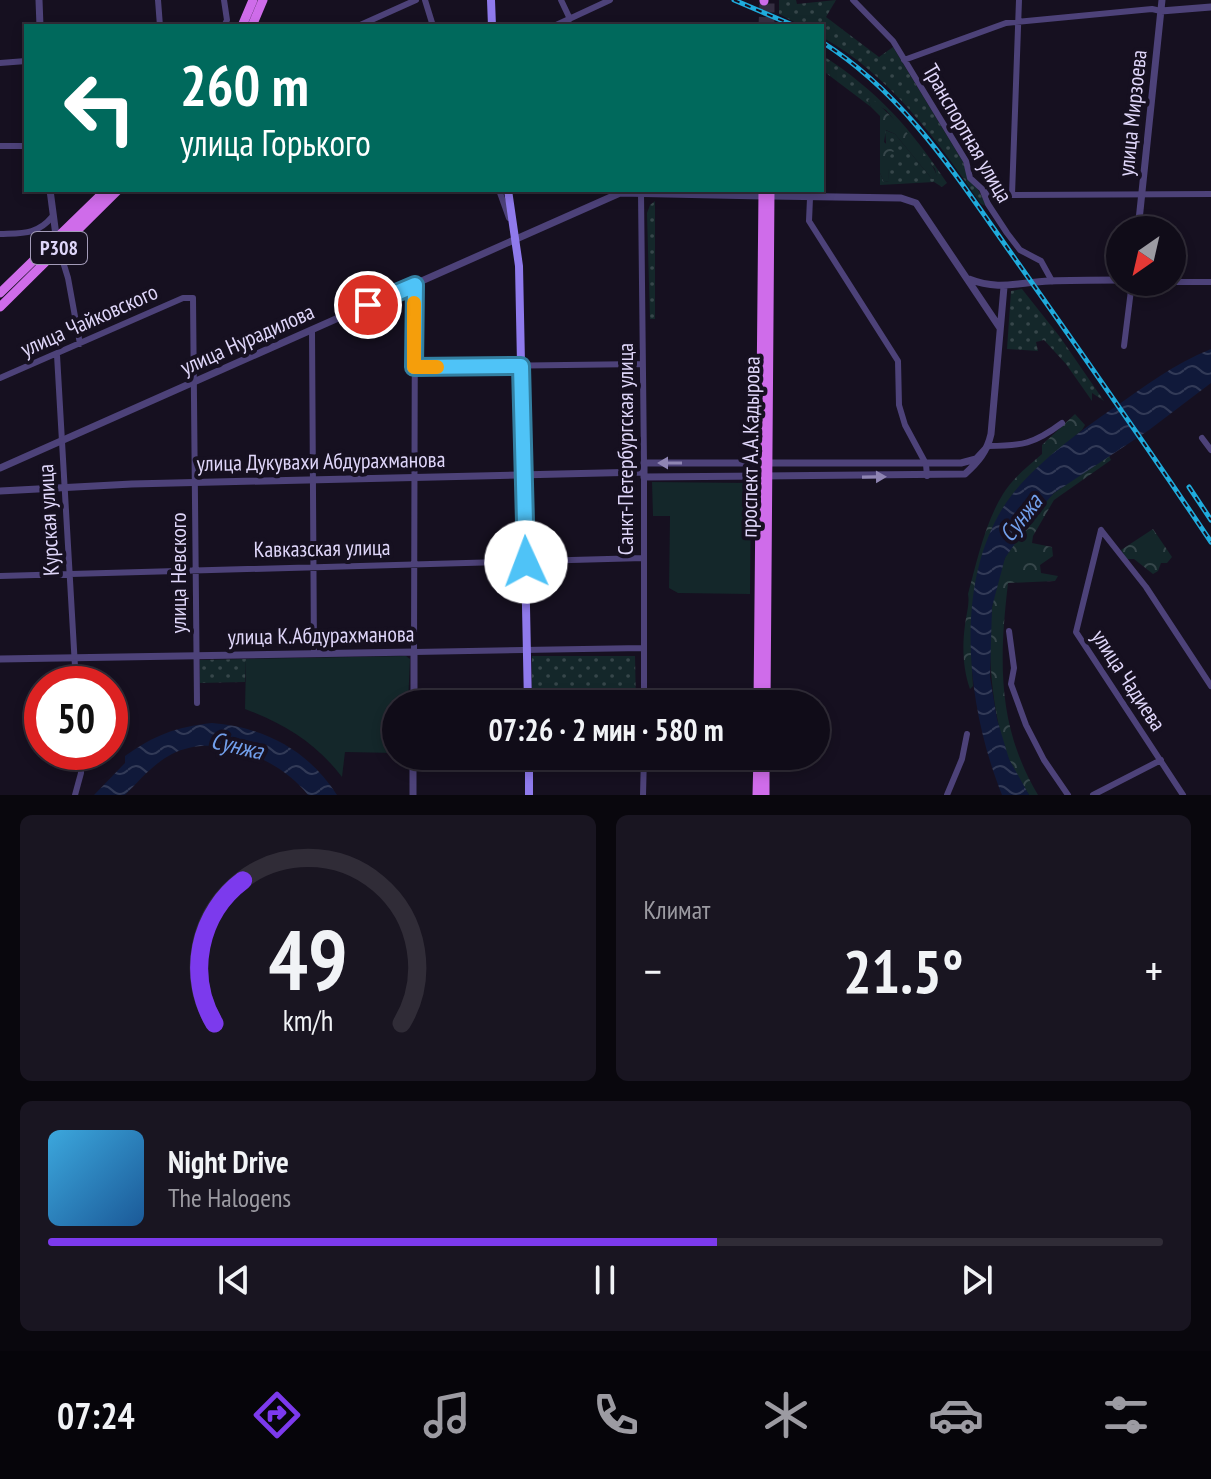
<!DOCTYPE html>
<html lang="ru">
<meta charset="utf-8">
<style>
body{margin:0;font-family:"PT Sans Narrow",sans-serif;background:#191521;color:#f1f3f6;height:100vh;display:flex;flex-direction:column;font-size:30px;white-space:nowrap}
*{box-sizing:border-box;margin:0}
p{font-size:26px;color:#9c9ba2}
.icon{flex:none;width:44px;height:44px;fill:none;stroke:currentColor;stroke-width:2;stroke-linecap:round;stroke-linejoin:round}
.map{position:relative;height:795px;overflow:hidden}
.side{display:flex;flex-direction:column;gap:20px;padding:20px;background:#09070d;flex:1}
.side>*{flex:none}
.top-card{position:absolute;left:24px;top:24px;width:800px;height:168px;border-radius:0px;box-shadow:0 4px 12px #0003,0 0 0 2px #302c37;background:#00695c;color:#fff;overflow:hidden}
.needle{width:52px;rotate:214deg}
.tools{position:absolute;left:1106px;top:216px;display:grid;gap:16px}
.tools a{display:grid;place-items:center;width:80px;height:80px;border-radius:50%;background:#100c18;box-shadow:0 4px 12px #0003,0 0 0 2px #302c37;font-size:40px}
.speed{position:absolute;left:24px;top:666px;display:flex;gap:16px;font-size:40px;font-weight:700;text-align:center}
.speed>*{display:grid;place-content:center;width:104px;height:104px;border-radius:50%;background:#100c18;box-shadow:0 4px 12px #0003,0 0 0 2px #302c37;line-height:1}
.speed .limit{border:12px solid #d22;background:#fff;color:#111}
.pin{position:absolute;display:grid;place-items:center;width:68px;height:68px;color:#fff;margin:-34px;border:4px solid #fff;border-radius:50%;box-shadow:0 2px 8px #0007}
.me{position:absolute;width:88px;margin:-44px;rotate:358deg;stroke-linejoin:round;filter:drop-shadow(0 0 6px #0008)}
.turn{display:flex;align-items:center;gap:28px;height:168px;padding:0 24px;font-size:36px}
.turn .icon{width:104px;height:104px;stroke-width:2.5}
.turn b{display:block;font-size:56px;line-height:68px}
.big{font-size:60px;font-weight:700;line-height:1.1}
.side .tile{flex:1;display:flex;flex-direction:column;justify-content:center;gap:12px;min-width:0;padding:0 28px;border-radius:12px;background:#191521}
.side .dial{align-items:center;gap:0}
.dial svg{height:208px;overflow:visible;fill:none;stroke:#302c37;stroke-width:7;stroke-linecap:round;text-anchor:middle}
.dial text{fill:#f1f3f6;stroke:none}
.song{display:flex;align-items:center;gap:24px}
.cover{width:96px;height:96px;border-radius:12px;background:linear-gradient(135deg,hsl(200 70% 55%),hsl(210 70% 35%))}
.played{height:8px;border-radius:4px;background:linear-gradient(90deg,#7c3aed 60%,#302c37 60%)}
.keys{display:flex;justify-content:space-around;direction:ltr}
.heat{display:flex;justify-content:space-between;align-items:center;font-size:44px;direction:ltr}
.side .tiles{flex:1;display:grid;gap:20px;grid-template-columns:1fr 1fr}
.tile:last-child{grid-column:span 2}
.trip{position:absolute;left:382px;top:690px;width:448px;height:80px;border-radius:40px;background:#100c18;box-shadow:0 4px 12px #0003,0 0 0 2px #302c37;font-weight:700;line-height:80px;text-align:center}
.tab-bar{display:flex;height:128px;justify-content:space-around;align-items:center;background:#06050a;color:#9c9ba2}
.tab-bar .icon{width:56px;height:56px}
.tab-bar .on{color:#7c3aed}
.tab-bar b{font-size:36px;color:#f1f3f6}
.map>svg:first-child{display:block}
.grass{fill:url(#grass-dots)}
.forest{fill:url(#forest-crowns)}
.green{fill:#14272a}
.water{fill:url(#water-waves)}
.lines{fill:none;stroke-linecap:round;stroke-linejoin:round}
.primary-tunnel{stroke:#342e41;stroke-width:9;stroke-dasharray:9 4.5;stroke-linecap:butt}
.minor{stroke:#4d4279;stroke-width:6}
.tertiary{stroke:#4d4279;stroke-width:7}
.secondary{stroke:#8f7aec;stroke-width:8}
.primary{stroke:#cf6cea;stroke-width:9}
.rail-casing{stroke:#1fabdc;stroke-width:5}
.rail{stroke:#161020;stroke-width:2;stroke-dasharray:6;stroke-linecap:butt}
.oneway{fill:#8f85b3}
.route-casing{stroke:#337fa1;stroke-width:20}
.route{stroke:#4fc3f7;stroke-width:14}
.slow{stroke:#f59e0b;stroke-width:14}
.labels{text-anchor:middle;stroke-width:8;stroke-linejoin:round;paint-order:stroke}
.shield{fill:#161020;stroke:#a39bb8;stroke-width:2}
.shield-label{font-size:20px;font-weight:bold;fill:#dfd6f9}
.street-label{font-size:22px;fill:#dfd6f9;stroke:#161020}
.water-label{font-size:24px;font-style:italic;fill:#729feb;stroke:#161020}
</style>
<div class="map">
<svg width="1211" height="795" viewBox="0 0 1211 795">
<defs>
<pattern id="grass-dots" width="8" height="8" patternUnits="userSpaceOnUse" patternTransform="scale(2)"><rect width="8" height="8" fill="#14272a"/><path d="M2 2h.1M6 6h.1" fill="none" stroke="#36464a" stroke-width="1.8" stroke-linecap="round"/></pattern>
<pattern id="forest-crowns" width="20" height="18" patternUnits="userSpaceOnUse" patternTransform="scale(2)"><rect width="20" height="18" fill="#14272a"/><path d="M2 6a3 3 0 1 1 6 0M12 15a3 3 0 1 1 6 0" fill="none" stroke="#36464a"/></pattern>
<pattern id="water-waves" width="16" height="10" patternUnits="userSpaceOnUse" patternTransform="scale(2)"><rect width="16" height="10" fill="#10193a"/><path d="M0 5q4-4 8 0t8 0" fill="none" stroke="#323a57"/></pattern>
</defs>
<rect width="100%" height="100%" fill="#161020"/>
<path class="grass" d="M 779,0 L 796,0 L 797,4 L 836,0 L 826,17 L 879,57 L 893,47 L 963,162 C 968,179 980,189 986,206 L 981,204 C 938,141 890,75 822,37 L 822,26 L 802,26 L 779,14 Z
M 822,55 C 879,92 910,128 947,183 L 942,187 L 934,182 L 880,185 L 880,173 L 884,182 L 889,181 L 885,130 L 895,134 L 932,179 L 937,178 L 935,169 L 886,110 L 868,100 L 871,107 L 822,70 Z
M 655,201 L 655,319 L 650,319 L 647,213 L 650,205 Z
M 1022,289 L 1060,337 L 1104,401 L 1092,393 L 1092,401 L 1066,364 L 1044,340 L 1036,342 L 1038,351 L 1007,349 L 1011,291 Z
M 532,656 L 635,656 L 636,704 L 532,704 Z
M 246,659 L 245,682 L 200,683 L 200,660 Z"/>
<path class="forest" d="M 871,98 C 890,114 932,155 938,179 L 932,179 L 895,134 L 886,130 L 884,142 L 894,151 L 888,158 L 889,181 L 884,182 L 880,173 L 880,116 L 871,107 L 868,100 Z
M 1075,414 L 1085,425 L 1082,430 C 1056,453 1022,477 1004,507 C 971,561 969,625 973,686 L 970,689 C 963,669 962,647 965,625 C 966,615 970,604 968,594 C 977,561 985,523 1003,494 C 1013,478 1028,466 1042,454 L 1042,445 Z
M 1109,456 L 1111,460 L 1054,500 L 1033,536 L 1032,543 L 1052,547 L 1053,556 L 1040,565 L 1041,573 L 1058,576 L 1055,581 L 1008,583 C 999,661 997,726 1038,795 L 1029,795 C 1022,783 1013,770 1008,757 C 989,707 981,608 1005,558 C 1015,538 1037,509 1053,494 C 1070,479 1091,468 1109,456 Z
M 1153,529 L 1172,557 L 1167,563 L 1161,563 L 1158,571 L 1153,574 L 1134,559 L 1127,559 L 1121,550 Z"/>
<path class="green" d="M 652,482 L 751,483 L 750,594 L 678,593 L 669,588 L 670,516 L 653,516 Z
M 406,656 L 410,659 L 408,704 L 396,704 L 396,753 L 345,752 L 342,777 C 316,743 285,724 245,709 L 246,659 Z"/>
<path class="water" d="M 1211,349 L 1211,383 L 1149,430 L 1054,493 L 1036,513 L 1005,558 L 992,607 L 990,677 L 997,719 L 1009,759 L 1029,795 L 1002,795 C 968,710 952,588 1004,506 C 1028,469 1076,434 1112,409 C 1144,387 1175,363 1211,349 Z
M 212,723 C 264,727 308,750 337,795 L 308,795 C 280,759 216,731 172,754 C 154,763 139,781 125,795 L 94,795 L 125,763 L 125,756 C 155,735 175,727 212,723 Z"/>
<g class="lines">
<path class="primary-tunnel" d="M 763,26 L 764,1
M 770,26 L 770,0"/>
<path class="minor" d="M 158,0 L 160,26
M 224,0 L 227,20 L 224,26
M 425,0 L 433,26
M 561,0 L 570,19
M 853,0 L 893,41 L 966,161 L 970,178 L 982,189 L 988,204 L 1007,233 L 1020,250 L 1041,261 L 1052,281
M 358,26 L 416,0
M 554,26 L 610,0
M 904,60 L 1006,23 L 1152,9 L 1161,11
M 0,63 L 26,61
M 0,146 L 26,146
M 499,190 L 509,218
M 984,192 L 1012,195 L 1211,194
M 641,193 L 644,463
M 1012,195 L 1019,0
M 810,198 L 809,221 L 898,361 L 899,405 L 905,425 L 926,464 L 927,476
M 0,234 C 22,233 37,235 52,217
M 59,249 L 68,278 L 80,344
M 1172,282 L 1211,282
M 415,285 L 414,652 L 643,648
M 312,330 L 314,654
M 1124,346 L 1132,282
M 57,355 L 76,684
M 414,367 L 642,364
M 0,378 L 183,298 L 193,298 L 197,703
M 1202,438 L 1211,450
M 988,446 C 1022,446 1034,444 1062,423
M 1101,530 L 1076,632 L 1183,795
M 1101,530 L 1146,587 L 1211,686
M 0,576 L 644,558
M 1009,631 L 1014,668 L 1011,684 L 1026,725 L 1044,760 L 1068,795
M 644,704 L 644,477
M 413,760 L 529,760
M 533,760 L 644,760
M 75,795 L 81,773 L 80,752
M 643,795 L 644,756
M 947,795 L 962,759 L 967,734
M 1093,795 L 1161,760"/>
<path class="tertiary" d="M 39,0 L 40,26
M 1161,11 L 1211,7
M 50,190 L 57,243
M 771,196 L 901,198 L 916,203 L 1000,328
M 1138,230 L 1162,0
M 969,279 C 999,291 1019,282 1050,281 C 1073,280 1097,280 1120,280
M 988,446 L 976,459 L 961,463 L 644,463 L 644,477 L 965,474 C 978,462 987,452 991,434 L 1004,287
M 0,468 L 620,193 L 763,196
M 0,491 L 132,484 L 644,472
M 0,659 L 414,652 L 414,704
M 413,795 L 413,756"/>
<path class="secondary" d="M 491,0 L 492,26
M 508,190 L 519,266 L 528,704
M 529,756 L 529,795"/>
<path class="primary" d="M 764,0 L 764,1
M 242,26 L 253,0
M 252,26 L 263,0
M 0,293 L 106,190
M 0,307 L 118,190
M 758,704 L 763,190
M 766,704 L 770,190
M 757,795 L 758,756
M 765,795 L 765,756"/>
<defs>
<path id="rail" d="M 734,0 L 795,26
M 822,42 C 908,96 960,182 1018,263 C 1083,355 1148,448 1211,542
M 1189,487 L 1211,520"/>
</defs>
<use href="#rail" class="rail-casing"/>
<use href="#rail" class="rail"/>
</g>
<defs><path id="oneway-solid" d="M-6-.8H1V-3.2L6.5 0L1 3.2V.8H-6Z" transform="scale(2)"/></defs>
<g class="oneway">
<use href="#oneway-solid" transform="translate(670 463) rotate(180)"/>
<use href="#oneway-solid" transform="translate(874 477) rotate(-1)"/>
</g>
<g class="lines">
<defs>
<path id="route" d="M 368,305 L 415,285 L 414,367 L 521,366 L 526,562"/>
</defs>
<use href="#route" class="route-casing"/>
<use href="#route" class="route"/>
<path class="slow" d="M 414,303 L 414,367 L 437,367"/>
</g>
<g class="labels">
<rect class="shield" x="31" y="232" width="56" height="32" rx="6"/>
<g class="shield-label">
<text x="59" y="255">P308</text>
</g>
<g class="street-label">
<text transform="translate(1132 113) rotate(-84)" y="8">улица Мирзоева</text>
<text transform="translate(968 133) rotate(60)" y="8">Транспортная улица</text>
<text transform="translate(89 320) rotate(-24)" y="8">улица Чайковского</text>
<text transform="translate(247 339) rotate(-24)" y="8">улица Нурадилова</text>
<text transform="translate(750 447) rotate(-89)" y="8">проспект А.А.Кадырова</text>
<text transform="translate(625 449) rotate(-90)" y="8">Санкт-Петербургская улица</text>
<text transform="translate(321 461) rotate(-1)" y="8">улица Дукувахи Абдурахманова</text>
<text transform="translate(48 520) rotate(-93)" y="8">Курская улица</text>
<text transform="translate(322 548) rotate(-1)" y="8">Кавказская улица</text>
<text transform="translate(178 573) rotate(-90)" y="8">улица Невского</text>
<text transform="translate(321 635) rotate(-1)" y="8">улица К.Абдурахманова</text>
<text transform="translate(1129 680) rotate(57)" y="8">улица Чадиева</text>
</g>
<g class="water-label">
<text transform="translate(1021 518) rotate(-52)" y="8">Сунжа</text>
<text transform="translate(237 746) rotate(13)" y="8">Сунжа</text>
</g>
</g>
</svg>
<div class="tools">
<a><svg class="needle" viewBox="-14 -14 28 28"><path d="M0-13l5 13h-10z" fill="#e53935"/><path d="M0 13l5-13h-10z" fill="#9c9ba2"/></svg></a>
</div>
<div class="speed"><div class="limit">50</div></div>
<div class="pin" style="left:368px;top:305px;background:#d93025"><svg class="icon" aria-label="arrive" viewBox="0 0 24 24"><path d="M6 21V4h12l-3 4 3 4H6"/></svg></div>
<svg class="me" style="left:526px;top:562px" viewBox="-20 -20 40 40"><circle r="19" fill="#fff"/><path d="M0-13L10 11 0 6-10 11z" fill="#4fc3f7"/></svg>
<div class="trip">07:26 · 2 мин · 580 m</div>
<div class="top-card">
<div class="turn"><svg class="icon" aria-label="left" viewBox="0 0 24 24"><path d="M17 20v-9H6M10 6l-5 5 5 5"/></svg><div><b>260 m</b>улица Горького</div></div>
</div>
</div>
<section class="side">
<div class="tiles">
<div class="tile dial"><svg viewBox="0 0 100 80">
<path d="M14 69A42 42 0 1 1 86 69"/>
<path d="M14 69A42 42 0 0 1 25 14" stroke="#7c3aed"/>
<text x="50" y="56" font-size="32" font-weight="700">49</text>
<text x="50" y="72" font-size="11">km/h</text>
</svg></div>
<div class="tile"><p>Климат</p>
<div class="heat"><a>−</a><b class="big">21.5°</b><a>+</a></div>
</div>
<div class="tile">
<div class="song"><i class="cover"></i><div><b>Night Drive</b><p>The Halogens</p></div></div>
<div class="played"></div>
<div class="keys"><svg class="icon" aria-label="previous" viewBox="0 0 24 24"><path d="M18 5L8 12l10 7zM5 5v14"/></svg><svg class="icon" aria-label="pause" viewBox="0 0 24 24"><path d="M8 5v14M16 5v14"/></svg><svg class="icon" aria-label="next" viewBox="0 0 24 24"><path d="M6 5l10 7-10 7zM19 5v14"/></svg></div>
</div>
</div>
</section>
<nav class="tab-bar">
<b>07:24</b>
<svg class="icon on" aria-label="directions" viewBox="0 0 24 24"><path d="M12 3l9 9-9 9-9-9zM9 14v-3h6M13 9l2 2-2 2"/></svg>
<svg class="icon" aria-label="music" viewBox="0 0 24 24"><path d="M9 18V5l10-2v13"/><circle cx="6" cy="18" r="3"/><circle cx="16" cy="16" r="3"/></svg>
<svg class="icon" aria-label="phone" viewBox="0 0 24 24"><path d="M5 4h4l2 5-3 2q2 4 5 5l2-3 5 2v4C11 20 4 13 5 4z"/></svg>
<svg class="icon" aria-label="climate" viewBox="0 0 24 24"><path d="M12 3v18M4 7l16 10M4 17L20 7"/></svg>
<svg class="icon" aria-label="car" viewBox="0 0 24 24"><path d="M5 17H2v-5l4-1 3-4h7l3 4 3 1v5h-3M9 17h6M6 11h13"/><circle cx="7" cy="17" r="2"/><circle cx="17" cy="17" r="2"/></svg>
<svg class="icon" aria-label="filters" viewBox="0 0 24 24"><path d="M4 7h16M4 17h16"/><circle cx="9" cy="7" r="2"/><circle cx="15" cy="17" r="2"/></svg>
</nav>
